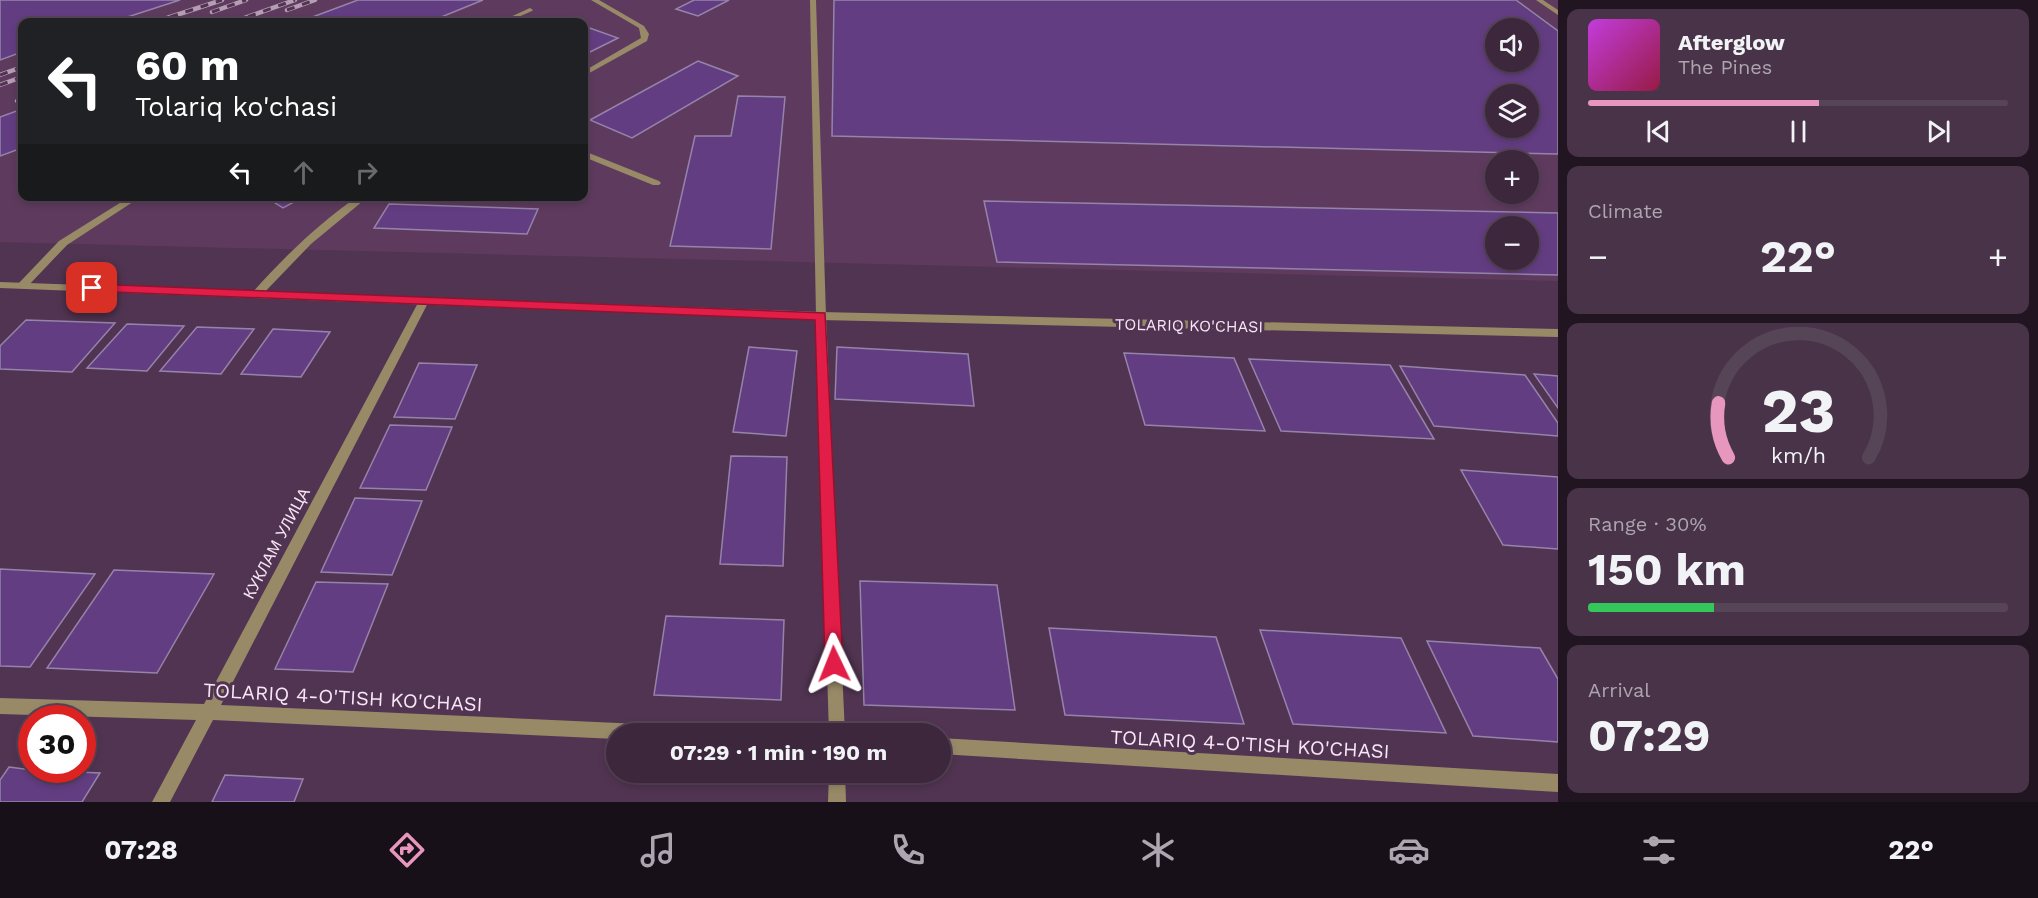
<!DOCTYPE html>
<meta charset="utf-8">
<style>
body{margin:0;font-family:"Work Sans",sans-serif;background:#483348;color:#f1f3f6;height:100vh;display:flex;flex-direction:column;font-size:22px;white-space:nowrap}
*{box-sizing:border-box;margin:0}
p{font-size:20px;color:#ada5b0}
.icon{flex:none;width:33px;height:33px;fill:none;stroke:currentColor;stroke-width:2;stroke-linecap:round;stroke-linejoin:round}
.map{position:relative;flex:1;overflow:hidden}
.sheet{display:flex;flex-direction:column;gap:9px;padding:9px;background:#221522;width:480px}
.sheet>*{flex:none}
.top-card{position:absolute;left:18px;top:18px;width:570px;height:183px;border-radius:12px;box-shadow:0 3px 9px #0003,0 0 0 2px #564457;background:#202124;color:#fff;overflow:hidden}
.buttons{position:absolute;left:1485px;top:18px;display:grid;gap:12px}
.buttons a{display:grid;place-items:center;width:54px;height:54px;border-radius:50%;background:#3d273d;box-shadow:0 3px 9px #0003,0 0 0 2px #564457;font-size:30px}
.speed{position:absolute;left:18px;top:705px;display:flex;gap:12px;font-size:30px;font-weight:700;text-align:center}
.speed>*{display:grid;place-content:center;width:78px;height:78px;border-radius:50%;background:#3d273d;box-shadow:0 3px 9px #0003,0 0 0 2px #564457;line-height:1}
.speed .limit{border:9px solid #d22;background:#fff;color:#111}
.pin{position:absolute;display:grid;place-items:center;width:51px;height:51px;color:#fff;margin:-26px;border-radius:12px;box-shadow:0 3px 9px #0006}
.me{position:absolute;width:66px;margin:-33px;rotate:358deg;stroke-linejoin:round;filter:drop-shadow(0 0 4px #0008)}
.turn{display:flex;align-items:center;gap:21px;height:126px;padding:0 18px;font-size:27px}
.turn .icon{width:78px;height:78px;stroke-width:2.5}
.turn b{display:block;font-size:42px;line-height:51px}
.lanes{display:flex;align-items:center;height:57px;padding:0 18px;background:#0003;justify-content:center;gap:30px;direction:ltr}
.lanes .off{opacity:.35}
.big{font-size:45px;font-weight:700;line-height:1.1}
.sheet .widget{flex:1;display:flex;flex-direction:column;justify-content:center;gap:9px;min-width:0;padding:0 21px;border-radius:12px;background:#483348}
.sheet .dial{align-items:center;gap:0}
.dial svg{height:156px;overflow:visible;fill:none;stroke:#564457;stroke-width:7;stroke-linecap:round;text-anchor:middle}
.dial text{fill:#f1f3f6;stroke:none}
.song{display:flex;align-items:center;gap:18px}
.cover{width:72px;height:72px;border-radius:9px;background:linear-gradient(135deg,hsl(290 70% 55%),hsl(340 70% 35%))}
.played{height:6px;border-radius:3px;background:linear-gradient(90deg,#e797bd 55%,#564457 55%)}
.keys{display:flex;justify-content:space-around;direction:ltr}
.heat{display:flex;justify-content:space-between;align-items:center;font-size:33px;direction:ltr}
.charge{height:9px;border-radius:4px;background:linear-gradient(90deg,#34c759 30%,#564457 0)}
.trip{position:absolute;left:606px;top:723px;width:345px;height:60px;border-radius:30px;background:#3d273d;box-shadow:0 3px 9px #0003,0 0 0 2px #564457;font-weight:700;line-height:60px;text-align:center}
.menu{display:flex;height:96px;justify-content:space-around;align-items:center;background:#181018;color:#ada5b0}
.menu .icon{width:42px;height:42px}
.menu .on{color:#e797bd}
.menu b{font-size:27px;color:#f1f3f6}
main{display:flex;flex:1;min-height:0}
.map>svg:first-child{display:block}
.built{fill:#5e3b5e;fill-rule:evenodd}
.building{fill:#633d82;stroke:#9683aa;stroke-width:1.5;fill-rule:evenodd}
.lines{fill:none;stroke-linecap:round;stroke-linejoin:round}
.service{fill:#988a67;fill-rule:evenodd}
.minor{fill:#988a67;fill-rule:evenodd}
.tertiary{fill:#988a67;fill-rule:evenodd}
.rail-casing{stroke:#b59eb4;stroke-width:4.5}
.rail{stroke:#513451;stroke-width:3;stroke-dasharray:8;stroke-linecap:butt}
.route{fill:#e11d48;stroke:#92132f;stroke-width:1.5}
.labels{text-anchor:middle;stroke-width:6;stroke-linejoin:round;paint-order:stroke}
.street-label{font-size:16px;fill:#f8e6f7;stroke:#513451}
.near-street-label{font-size:20px;fill:#f8e6f7;stroke:#513451}
</style>
<main>
<div class="map">
<svg width="1558" height="802" viewBox="0 0 1558 802">
<rect width="100%" height="100%" fill="#513451"/>
<path class="built" d="M 0,0 L 1558,0 L 1558,281 L 0,242 ZM 22,22 L 584,22 L 584,196 L 22,196 ZM 1496,28 L 1528,28 L 1528,62 L 1496,62 ZM 1496,94 L 1528,94 L 1528,128 L 1496,128 ZM 1496,160 L 1528,160 L 1528,194 L 1496,194 ZM 1496,226 L 1528,226 L 1528,260 L 1496,260 Z"/>
<path class="building" d="M 0,0 L 180,0 L 112,22 L 22,22 L 22,52 L 0,60 Z
M 358,0 L 483,0 L 429,22 L 299,22 Z
M 694,0 L 729,0 L 698,16 L 676,9 Z
M 834,0 L 1516,0 L 1558,31 L 1558,154 L 832,136 ZM 1496,28 L 1528,28 L 1528,62 L 1496,62 ZM 1496,94 L 1528,94 L 1528,128 L 1496,128 Z
M 584,26 L 618,38 L 584,55 Z
M 698,61 L 738,76 L 632,138 L 590,120 Z
M 738,96 L 785,97 L 771,249 L 670,246 L 695,136 L 731,136 Z
M 22,109 L 22,148 L 0,156 L 0,117 Z
M 264,196 L 305,196 L 283,208 Z
M 984,201 L 1558,213 L 1558,275 L 997,262 ZM 1496,226 L 1528,226 L 1528,260 L 1496,260 Z
M 389,204 L 538,209 L 527,234 L 374,228 Z
M 26,320 L 115,323 L 72,372 L 0,369 L 0,346 Z
M 127,324 L 184,326 L 147,371 L 87,368 Z
M 197,327 L 254,329 L 221,374 L 160,371 Z
M 273,329 L 330,332 L 301,377 L 241,374 Z
M 749,347 L 797,351 L 786,436 L 733,432 Z
M 837,347 L 968,354 L 974,406 L 835,399 Z
M 1124,353 L 1234,358 L 1265,431 L 1145,425 Z
M 1249,359 L 1390,365 L 1434,439 L 1281,431 Z
M 419,363 L 477,365 L 455,419 L 394,417 Z
M 1400,366 L 1525,375 L 1558,423 L 1558,436 L 1434,426 Z
M 1534,374 L 1558,376 L 1558,408 Z
M 390,425 L 452,427 L 426,490 L 360,488 Z
M 731,456 L 787,457 L 783,566 L 720,564 Z
M 1461,470 L 1558,477 L 1558,549 L 1503,545 Z
M 355,498 L 422,501 L 392,575 L 321,572 Z
M 0,569 L 95,574 L 30,667 L 0,666 Z
M 114,570 L 214,574 L 157,673 L 47,668 Z
M 860,581 L 997,585 L 1015,710 L 864,705 Z
M 316,582 L 388,584 L 353,672 L 275,669 Z
M 666,616 L 784,620 L 781,700 L 654,695 Z
M 1049,628 L 1216,637 L 1244,724 L 1065,715 Z
M 1260,630 L 1401,638 L 1446,733 L 1293,724 Z
M 1427,641 L 1540,648 L 1558,679 L 1558,742 L 1473,736 Z
M 9,767 L 32,770 L 100,773 L 82,802 L 0,802 L 0,780 Z
M 225,775 L 303,779 L 294,802 L 212,802 Z"/>
<g class="lines">
<path class="service" d="M 591,0 L 599,0 L 644,26 L 649,34 L 647,41 L 584,76 L 584,71 L 641,38 L 639,28 Z
M 810,0 L 816,0 L 826,316 L 821,320 L 816,316 Z
M 1536,0 L 1543,0 L 1558,10 L 1558,15 Z
M 530,8 L 533,10 L 532,11 L 507,22 L 499,22 Z
M 584,151 L 659,181 L 661,183 L 659,185 L 653,185 L 584,157 Z
M 131,196 L 142,196 L 67,245 L 26,288 L 18,288 L 17,286 L 18,284 L 59,241 Z
M 358,196 L 369,196 L 311,244 L 260,297 L 252,297 L 251,295 L 252,293 C 284,257 318,224 358,196 Z"/>
<path class="minor" d="M 424,298 L 429,301 L 221,705 L 684,726 L 690,728 L 692,734 L 616,734 L 616,739 L 213,720 L 170,802 L 152,802 L 196,720 L 0,714 L 0,698 L 204,704 L 419,301 Z
M 821,312 L 826,316 L 845,734 L 829,734 L 816,316 Z
M 940,738 L 1558,774 L 1558,792 L 940,754 Z
M 829,772 L 845,772 L 846,802 L 828,802 Z"/>
<path class="tertiary" d="M 0,282 L 821,312 L 1558,329 L 1558,337 L 821,320 L 0,288 Z"/>
<defs>
<path id="rail" d="M 287,10 L 315,0
M 212,12 L 246,0
M 155,22 L 222,0
M 233,22 L 295,0
M 0,75 L 22,67
M 0,85 L 22,77
M 17,101 L 22,99"/>
</defs>
<use href="#rail" class="rail-casing"/>
<use href="#rail" class="rail"/>
</g>
<path class="route" d="M 92,284 L 825,313 L 843,664 L 841,670 L 834,672 L 828,670 L 825,664 L 815,320 L 88,291 L 88,286 Z"/>
<g class="labels">
<g class="street-label">
<text transform="translate(1189 325) rotate(1)" y="6">TOLARIQ KO'CHASI</text>
<text transform="translate(276 543) rotate(-62)" y="6">КУКЛАМ УЛИЦА</text>
</g>
<g class="near-street-label">
<text transform="translate(343 697) rotate(3)" y="7">TOLARIQ 4-O'TISH KO'CHASI</text>
<text transform="translate(1250 744) rotate(3)" y="7">TOLARIQ 4-O'TISH KO'CHASI</text>
</g>
</g>
</svg>
<div class="buttons">
<a><svg class="icon" aria-label="sound" viewBox="0 0 24 24"><path d="M4 9h4l5-4v14l-5-4H4zM17 9q2 3 0 6"/></svg></a>
<a><svg class="icon" aria-label="layers" viewBox="0 0 24 24"><path d="M12 4l9 5-9 5-9-5zM3 14l9 5 9-5"/></svg></a>
<a>+</a>
<a>−</a>
</div>
<div class="speed"><div class="limit">30</div></div>
<div class="pin" style="left:92px;top:288px;background:#d93025"><svg class="icon" aria-label="arrive" viewBox="0 0 24 24"><path d="M6 21V4h12l-3 4 3 4H6"/></svg></div>
<svg class="me" style="left:834px;top:664px" viewBox="-20 -20 40 40"><path d="M0-17L14 15 0 8-14 15z" fill="#e11d48" stroke="#fff" stroke-width="4"/></svg>
<div class="trip">07:29 · 1 min · 190 m</div>
<div class="top-card">
<div class="turn"><svg class="icon" aria-label="left" viewBox="0 0 24 24"><path d="M17 20v-9H6M10 6l-5 5 5 5"/></svg><div><b>60 m</b>Tolariq ko'chasi</div></div>
<div class="lanes"><svg class="icon" aria-label="left" viewBox="0 0 24 24"><path d="M17 20v-9H6M10 6l-5 5 5 5"/></svg><svg class="icon off" aria-label="ahead" viewBox="0 0 24 24"><path d="M12 20V5M6 11l6-6 6 6"/></svg><svg class="icon off" aria-label="right" viewBox="0 0 24 24"><path d="M7 20v-9h11M14 6l5 5-5 5"/></svg></div>
</div>
</div>
<section class="sheet">
<div class="widget">
<div class="song"><i class="cover"></i><div><b>Afterglow</b><p>The Pines</p></div></div>
<div class="played"></div>
<div class="keys"><svg class="icon" aria-label="previous" viewBox="0 0 24 24"><path d="M18 5L8 12l10 7zM5 5v14"/></svg><svg class="icon" aria-label="pause" viewBox="0 0 24 24"><path d="M8 5v14M16 5v14"/></svg><svg class="icon" aria-label="next" viewBox="0 0 24 24"><path d="M6 5l10 7-10 7zM19 5v14"/></svg></div>
</div>
<div class="widget"><p>Climate</p>
<div class="heat"><a>−</a><b class="big">22°</b><a>+</a></div>
</div>
<div class="widget dial"><svg viewBox="0 0 100 80">
<path d="M14 69A42 42 0 1 1 86 69"/>
<path d="M14 69A42 42 0 0 1 9 41" stroke="#e797bd"/>
<text x="50" y="56" font-size="32" font-weight="700">23</text>
<text x="50" y="72" font-size="11">km/h</text>
</svg></div>
<div class="widget"><p>Range · 30%</p><b class="big">150 km</b><div class="charge"></div></div>
<div class="widget"><p>Arrival</p><b class="big">07:29</b></div>
</section>
</main>
<nav class="menu">
<b>07:28</b>
<svg class="icon on" aria-label="directions" viewBox="0 0 24 24"><path d="M12 3l9 9-9 9-9-9zM9 14v-3h6M13 9l2 2-2 2"/></svg>
<svg class="icon" aria-label="music" viewBox="0 0 24 24"><path d="M9 18V5l10-2v13"/><circle cx="6" cy="18" r="3"/><circle cx="16" cy="16" r="3"/></svg>
<svg class="icon" aria-label="phone" viewBox="0 0 24 24"><path d="M5 4h4l2 5-3 2q2 4 5 5l2-3 5 2v4C11 20 4 13 5 4z"/></svg>
<svg class="icon" aria-label="climate" viewBox="0 0 24 24"><path d="M12 3v18M4 7l16 10M4 17L20 7"/></svg>
<svg class="icon" aria-label="car" viewBox="0 0 24 24"><path d="M5 17H2v-5l4-1 3-4h7l3 4 3 1v5h-3M9 17h6M6 11h13"/><circle cx="7" cy="17" r="2"/><circle cx="17" cy="17" r="2"/></svg>
<svg class="icon" aria-label="filters" viewBox="0 0 24 24"><path d="M4 7h16M4 17h16"/><circle cx="9" cy="7" r="2"/><circle cx="15" cy="17" r="2"/></svg>
<b>22°</b>
</nav>
